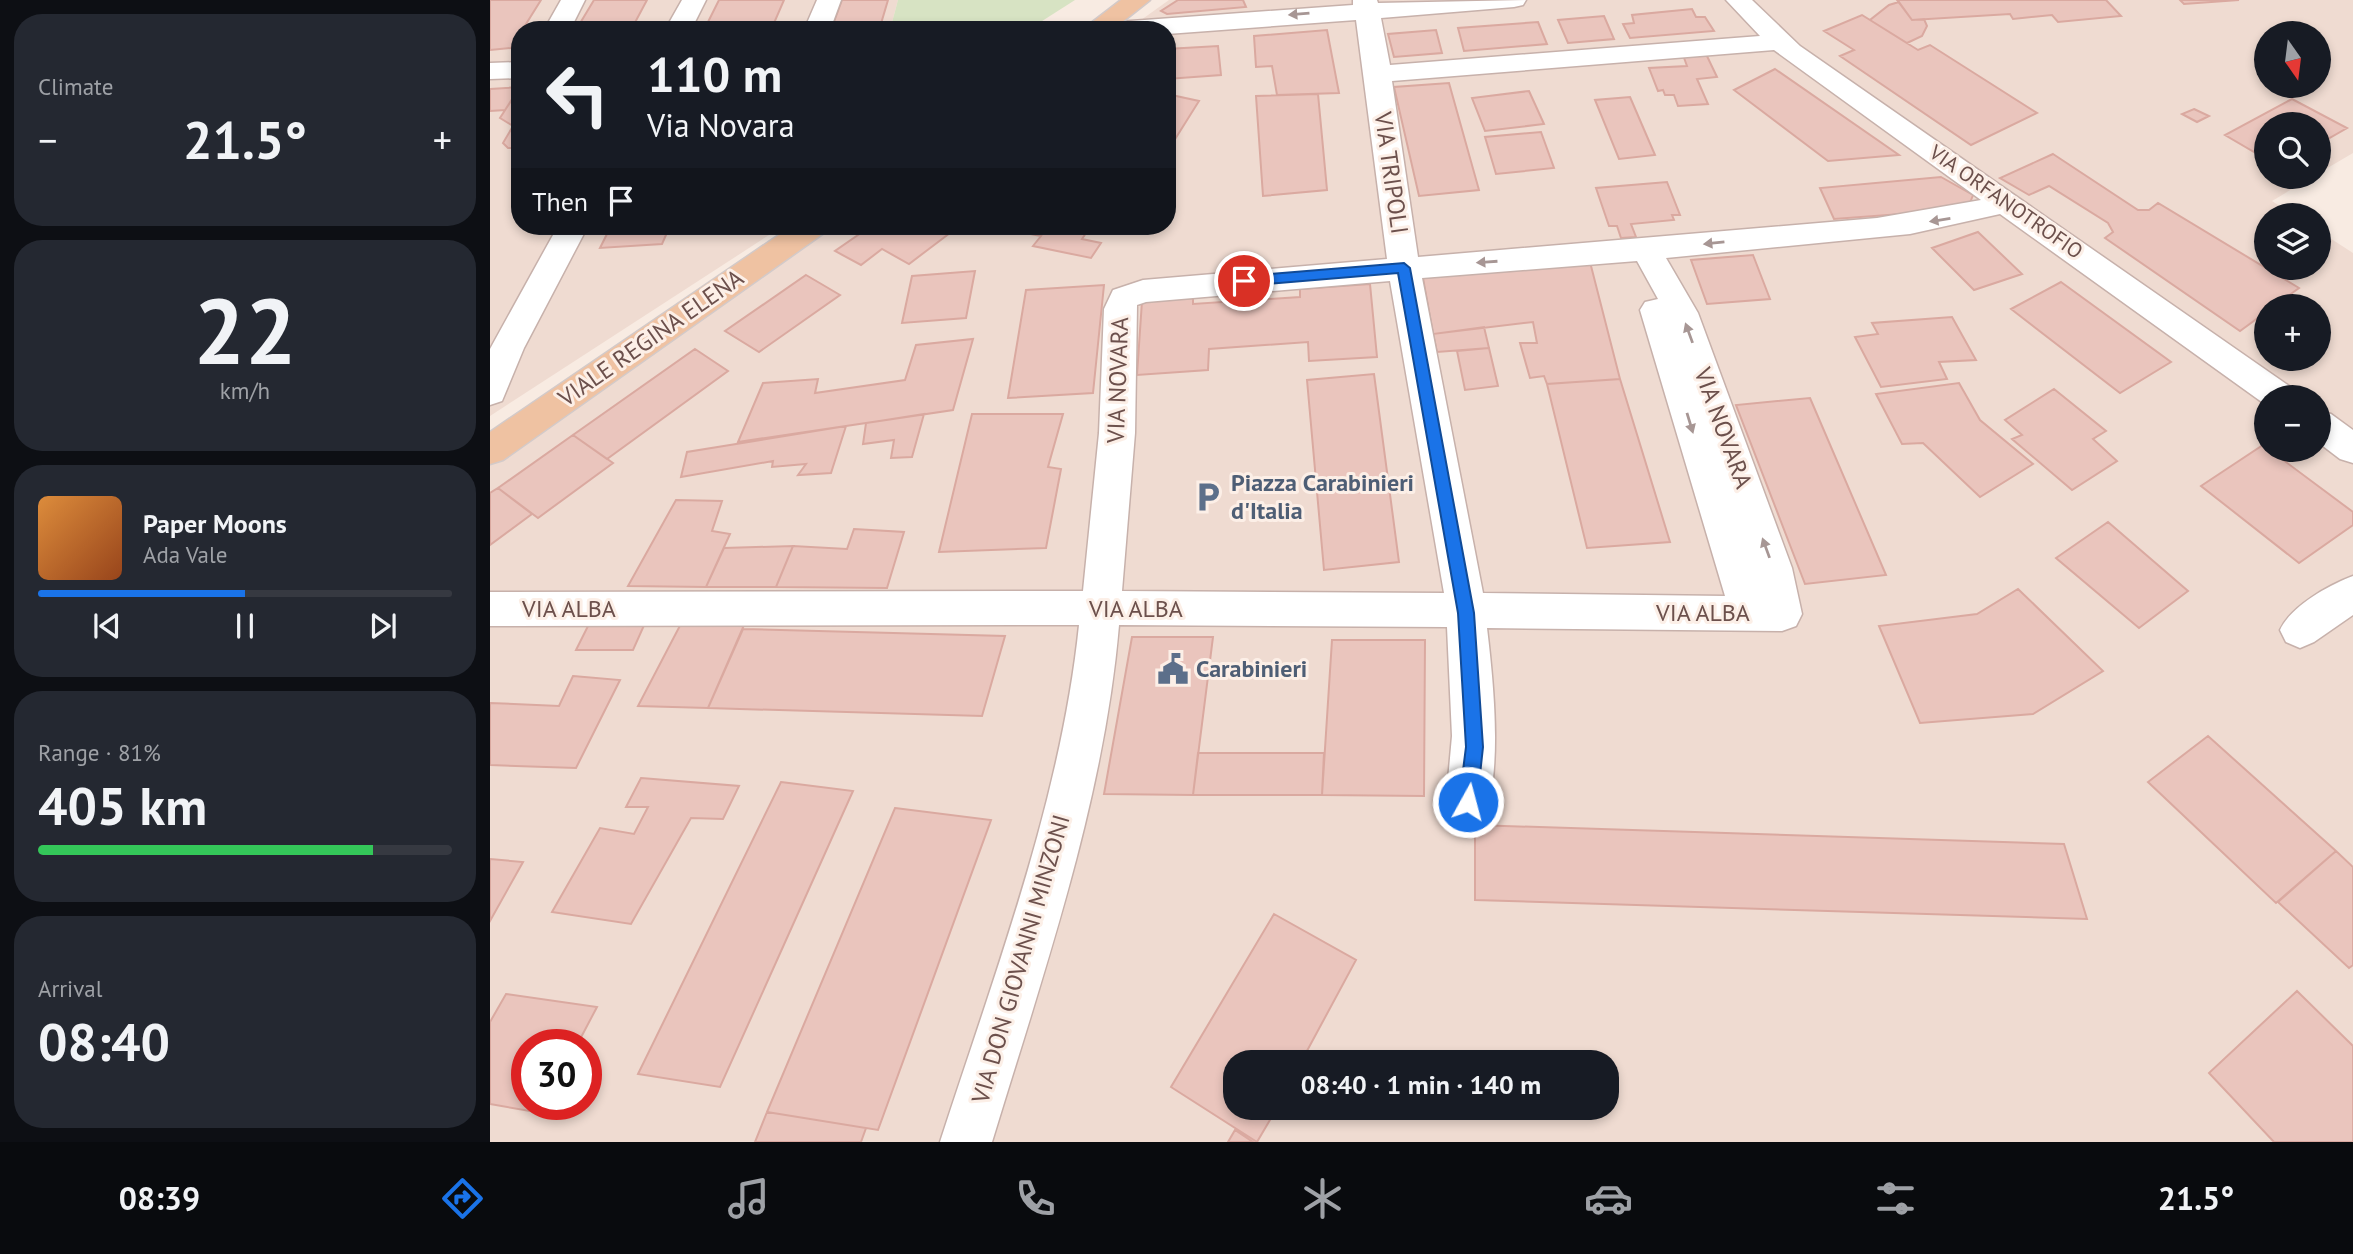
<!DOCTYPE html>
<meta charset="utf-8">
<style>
body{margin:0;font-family:"PT Sans",sans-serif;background:#242831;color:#f1f3f6;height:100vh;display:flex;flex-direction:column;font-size:26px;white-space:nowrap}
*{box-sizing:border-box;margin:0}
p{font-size:23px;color:#9ea1a6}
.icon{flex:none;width:38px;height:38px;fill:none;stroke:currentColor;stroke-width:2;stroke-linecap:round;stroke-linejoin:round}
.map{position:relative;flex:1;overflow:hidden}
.sheet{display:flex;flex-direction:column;gap:14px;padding:14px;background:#0d0f14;width:490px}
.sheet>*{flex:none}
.banner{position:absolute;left:21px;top:21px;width:665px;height:214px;border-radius:28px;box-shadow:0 4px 10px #0003;background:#171b24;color:#f1f3f6;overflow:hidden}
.needle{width:46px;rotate:166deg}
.buttons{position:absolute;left:1764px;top:21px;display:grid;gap:14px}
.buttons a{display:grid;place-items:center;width:77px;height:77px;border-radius:50%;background:#171b24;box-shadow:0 4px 10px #0003;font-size:35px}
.speed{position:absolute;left:21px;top:1029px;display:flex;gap:14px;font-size:35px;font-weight:700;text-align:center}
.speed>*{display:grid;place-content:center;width:91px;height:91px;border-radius:50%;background:#171b24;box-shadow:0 4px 10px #0003;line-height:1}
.speed .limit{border:10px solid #d22;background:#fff;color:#111}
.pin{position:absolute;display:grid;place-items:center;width:60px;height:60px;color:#fff;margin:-30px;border:4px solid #fff;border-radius:50%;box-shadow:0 2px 7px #0007}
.me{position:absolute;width:77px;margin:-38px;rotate:7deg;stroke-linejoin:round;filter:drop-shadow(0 0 5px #0008)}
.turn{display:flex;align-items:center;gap:24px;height:147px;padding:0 21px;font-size:32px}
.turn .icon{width:91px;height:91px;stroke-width:2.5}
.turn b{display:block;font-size:49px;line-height:60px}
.then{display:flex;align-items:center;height:66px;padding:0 21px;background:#0003;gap:14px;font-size:26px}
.big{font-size:52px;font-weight:600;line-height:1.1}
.sheet .widget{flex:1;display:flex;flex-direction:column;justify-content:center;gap:10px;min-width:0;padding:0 24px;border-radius:28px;background:#242831}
.sheet .dial{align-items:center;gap:0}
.dial b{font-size:91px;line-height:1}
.song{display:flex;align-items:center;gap:21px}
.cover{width:84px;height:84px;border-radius:10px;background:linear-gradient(135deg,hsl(30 70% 55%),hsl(20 70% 35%))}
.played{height:7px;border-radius:4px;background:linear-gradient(90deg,#1a73e8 50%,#363941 50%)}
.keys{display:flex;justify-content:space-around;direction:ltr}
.heat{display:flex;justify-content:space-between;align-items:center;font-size:38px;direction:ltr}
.charge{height:10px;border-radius:5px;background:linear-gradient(90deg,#34c759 81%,#363941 0)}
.trip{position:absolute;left:733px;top:1050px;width:396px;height:70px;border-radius:28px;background:#171b24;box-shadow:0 4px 10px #0003;font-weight:600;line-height:70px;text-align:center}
.tabs{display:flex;height:112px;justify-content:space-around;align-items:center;background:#090b0e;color:#9ea1a6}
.tabs .icon{width:49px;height:49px}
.tabs .on{color:#1a73e8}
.tabs b{font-size:32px;color:#f1f3f6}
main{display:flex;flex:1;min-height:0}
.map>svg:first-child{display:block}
.residential{fill:#efdbd1;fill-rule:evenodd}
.green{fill:#d7e3c3}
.building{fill:#eac5bd;stroke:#daa9a0;stroke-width:2}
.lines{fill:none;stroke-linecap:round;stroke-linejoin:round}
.minor-casing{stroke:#c7b1ab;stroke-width:3}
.major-casing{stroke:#d3cac9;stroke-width:3}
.minor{fill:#fff;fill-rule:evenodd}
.major{fill:#efc2a2;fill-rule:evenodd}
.oneway{fill:#a79694}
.route{fill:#1a73e8;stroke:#114b97;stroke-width:2}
.labels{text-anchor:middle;stroke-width:6;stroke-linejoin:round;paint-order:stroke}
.far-street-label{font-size:21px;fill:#6c504c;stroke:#fcefe7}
.street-label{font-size:24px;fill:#6c504c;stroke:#fcefe7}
.service-label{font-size:24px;font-weight:bold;fill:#4e5e75;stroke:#fcefe7;text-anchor:start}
</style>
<main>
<section class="sheet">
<div class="widget"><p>Climate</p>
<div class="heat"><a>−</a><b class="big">21.5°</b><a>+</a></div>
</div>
<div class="widget dial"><b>22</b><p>km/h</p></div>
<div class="widget">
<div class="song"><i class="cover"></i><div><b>Paper Moons</b><p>Ada Vale</p></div></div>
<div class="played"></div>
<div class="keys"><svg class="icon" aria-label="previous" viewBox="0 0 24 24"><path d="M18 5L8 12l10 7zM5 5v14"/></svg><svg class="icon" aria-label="pause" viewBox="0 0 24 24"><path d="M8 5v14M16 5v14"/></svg><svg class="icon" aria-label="next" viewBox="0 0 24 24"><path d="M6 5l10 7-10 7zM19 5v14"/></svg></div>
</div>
<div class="widget"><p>Range · 81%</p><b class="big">405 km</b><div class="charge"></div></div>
<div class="widget"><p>Arrival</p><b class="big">08:40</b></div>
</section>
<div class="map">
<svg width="1863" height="1142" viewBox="0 0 1863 1142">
<rect width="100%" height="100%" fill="#f8ebe2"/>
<path class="residential" d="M 0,0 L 408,0 L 400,30 L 30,30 L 30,226 L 293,226 L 0,416 Z
M 679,0 L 1863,0 L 1863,153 L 1829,173 L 1829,124 L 1776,124 L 1776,177 L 1822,177 L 1782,201 L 1804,215 L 1776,215 L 1776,268 L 1829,268 L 1829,231 L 1863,253 L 1863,1142 L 0,1142 L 0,462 L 343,226 L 677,226 L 677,30 L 637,30 ZM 1776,33 L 1829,33 L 1829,86 L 1776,86 ZM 1776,306 L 1829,306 L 1829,359 L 1776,359 ZM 1776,397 L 1829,397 L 1829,450 L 1776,450 ZM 37,1045 L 96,1045 L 96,1104 L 37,1104 ZM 746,1062 L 1116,1062 L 1116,1108 L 746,1108 Z"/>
<path class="green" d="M 408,0 L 585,0 L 538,30 L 400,30 Z"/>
<path class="building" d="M 0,0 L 51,0 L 21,48 L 0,50 Z
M 104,0 L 157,0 L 141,30 L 86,30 Z
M 229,0 L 294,0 L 281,30 L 214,30 Z
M 352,0 L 398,0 L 390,27 L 341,30 Z
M 688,0 L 753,0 L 756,7 L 677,14 L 671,11 Z
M 1407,0 L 1616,0 L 1631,16 L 1568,22 L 1562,15 L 1523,19 L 1520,14 L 1422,20 Z
M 1690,0 L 1749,0 L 1694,4 Z
M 1409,2 L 1422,20 L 1434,19 L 1437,26 L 1432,36 L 1417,43 L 1380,20 L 1399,5 Z
M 1202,9 L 1206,17 L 1215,17 L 1224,31 L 1140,38 L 1133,24 L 1144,23 L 1142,15 Z
M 1372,15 L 1428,50 L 1440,45 L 1547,113 L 1481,145 L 1350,56 L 1364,50 L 1334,31 Z
M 1114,16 L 1124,39 L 1078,43 L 1068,20 Z
M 1048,22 L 1057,44 L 974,51 L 968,28 Z
M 837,30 L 849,93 L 787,95 L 782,66 L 766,67 L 764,36 Z
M 946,30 L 952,53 L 904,57 L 898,34 Z
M 728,46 L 731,75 L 677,79 L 677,49 Z
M 1216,54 L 1227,77 L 1207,79 L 1218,104 L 1188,106 L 1184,95 L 1175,95 L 1173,90 L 1168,91 L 1159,68 L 1197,66 L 1193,55 Z
M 1285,69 L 1409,155 L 1338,161 L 1244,90 Z
M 959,83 L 989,190 L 929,196 L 904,87 Z
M 30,87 L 15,110 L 0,111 L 0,89 Z
M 30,87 L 30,148 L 18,148 L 13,143 L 23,126 L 10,118 Z
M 1039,91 L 1054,124 L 995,131 L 982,98 Z
M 677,94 L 709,101 L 677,152 Z
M 828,94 L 837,190 L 773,196 L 766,96 Z
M 1140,97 L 1165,155 L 1129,159 L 1105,100 Z
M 1802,99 L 1857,128 L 1829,144 L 1829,124 L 1776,124 L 1776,159 L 1735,135 Z
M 1704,109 L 1719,116 L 1707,122 L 1692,114 Z
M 1051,132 L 1064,168 L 1006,174 L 995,137 Z
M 1563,154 L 1648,210 L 1659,210 L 1668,203 L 1809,288 L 1784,306 L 1776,306 L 1776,312 L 1750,331 L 1615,238 L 1623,232 L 1618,223 L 1559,186 L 1539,195 L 1510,178 Z
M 1451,177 L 1483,195 L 1480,203 L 1438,212 L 1344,219 L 1330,188 Z
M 1177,182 L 1190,215 L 1182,215 L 1184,220 L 1141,224 L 1146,237 L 1131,238 L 1127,226 L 1119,226 L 1106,188 Z
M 121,226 L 180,226 L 172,244 L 110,248 Z
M 381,226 L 400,230 L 406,226 L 446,226 L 460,233 L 419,264 L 392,249 L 371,265 L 345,251 Z
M 499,226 L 576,226 L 598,230 L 592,239 L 611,243 L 601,258 L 543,246 L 551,236 Z
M 1488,232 L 1532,274 L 1484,290 L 1442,248 Z
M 1263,255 L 1280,299 L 1217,304 L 1201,260 Z
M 1100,262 L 1130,379 L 1057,384 L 1054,376 L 1040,378 L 1030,343 L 1047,343 L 1043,322 L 943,334 L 933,278 Z
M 485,271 L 476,318 L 412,323 L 422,276 Z
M 316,275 L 350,295 L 269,352 L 235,331 Z
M 1571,282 L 1681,362 L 1630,393 L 1521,309 Z
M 880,284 L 887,357 L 819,361 L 818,342 L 719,349 L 718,370 L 647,375 L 652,301 L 703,298 L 703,304 L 810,297 L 810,289 Z
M 614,285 L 603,393 L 518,398 L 536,290 Z
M 1462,317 L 1486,360 L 1449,362 L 1457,379 L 1391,387 L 1365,337 L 1388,334 L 1382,323 Z
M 994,327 L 999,348 L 947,352 L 943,334 Z
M 483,339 L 463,410 L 248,442 L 273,383 L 328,379 L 325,393 L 415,380 L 426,345 Z
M 999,348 L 1008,386 L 975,390 L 967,351 Z
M 205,349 L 238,371 L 117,459 L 83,435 Z
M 884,374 L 909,562 L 834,570 L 817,380 Z
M 1130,379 L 1180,542 L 1097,548 L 1057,384 Z
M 1469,383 L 1490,420 L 1543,464 L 1490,497 L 1433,443 L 1412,444 L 1386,394 Z
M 1564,389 L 1616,431 L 1603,439 L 1627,461 L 1582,490 L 1522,439 L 1532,435 L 1515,420 Z
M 1320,398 L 1396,575 L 1315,584 L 1246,405 Z
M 434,414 L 422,457 L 401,458 L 404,440 L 373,444 L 376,423 Z
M 482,414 L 573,414 L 558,467 L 571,469 L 556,548 L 449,552 Z
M 356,426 L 341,473 L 308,475 L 316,464 L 282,467 L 283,461 L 191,477 L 197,452 Z
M 83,435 L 123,463 L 48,518 L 8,488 Z
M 1773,445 L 1863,512 L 1863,525 L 1809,563 L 1711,486 Z
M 8,488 L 42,514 L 0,545 L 0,493 Z
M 186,500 L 232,501 L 222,531 L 240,534 L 216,587 L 138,586 Z
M 1618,522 L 1698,591 L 1649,628 L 1566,558 Z
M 364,529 L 414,532 L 397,588 L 286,587 L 303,546 L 357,549 Z
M 303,546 L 286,587 L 216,587 L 234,548 Z
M 1528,589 L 1613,671 L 1543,714 L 1430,723 L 1389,626 L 1487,614 Z
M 105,612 L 160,612 L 143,650 L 86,650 Z
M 195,616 L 258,616 L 218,708 L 148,706 Z
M 253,629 L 515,636 L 492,716 L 218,708 Z
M 642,637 L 723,637 L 703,795 L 614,794 Z
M 842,640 L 935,640 L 934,796 L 832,795 Z
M 83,676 L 130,680 L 86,768 L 0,765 L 0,703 L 69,706 Z
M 1718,736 L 1846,851 L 1786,903 L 1658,782 Z
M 708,753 L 834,753 L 832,795 L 703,795 Z
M 151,778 L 249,786 L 233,819 L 201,818 L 141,924 L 62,912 L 110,828 L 144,834 L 158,807 L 136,807 Z
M 291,782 L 363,791 L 230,1087 L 148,1074 Z
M 405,808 L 501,820 L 388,1130 L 277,1112 Z
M 985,825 L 1574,844 L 1597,919 L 985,900 Z
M 1846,851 L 1863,867 L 1863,965 L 1859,968 L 1788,902 Z
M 0,859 L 33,862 L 0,921 Z
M 784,914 L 866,960 L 811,1062 L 746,1062 L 746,1108 L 787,1108 L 767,1142 L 681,1087 Z
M 1807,991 L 1863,1046 L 1863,1142 L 1784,1142 L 1719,1073 Z
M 16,994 L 107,1007 L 87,1045 L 37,1045 L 37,1104 L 55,1104 L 51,1113 L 0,1104 L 0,1022 Z
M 277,1112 L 376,1128 L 371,1142 L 265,1142 Z
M 745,1130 L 763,1142 L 738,1142 Z"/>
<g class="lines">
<defs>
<path id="minor" d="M 71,0 L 95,0 L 80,30 L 54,30 Z
M 192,0 L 216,0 L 201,30 L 175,30 Z
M 327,0 L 351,0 L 340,30 L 314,30 Z
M 863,0 L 887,0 L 888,3 L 1036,0 L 1033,5 L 1024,7 L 891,18 L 900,65 L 1270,36 L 1236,0 L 1262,0 L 1310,46 L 1802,388 L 1807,397 L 1776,397 L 1776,405 L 1510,214 L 1420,234 L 1176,258 L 1208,313 L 1302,568 L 1312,614 L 1306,626 L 1292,631 L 997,628 C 1003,678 1013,771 994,817 L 978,823 L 962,817 L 956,802 L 962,736 L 957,627 L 629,625 C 614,801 553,974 502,1142 L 450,1142 C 504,975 571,800 589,625 L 0,626 L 0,592 L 593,591 L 609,433 L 614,309 L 623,290 L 653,280 L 897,259 L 866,20 L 677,34 L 677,30 L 614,30 L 618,25 L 627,22 L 863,5 ZM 1284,50 L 1491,200 L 1387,218 L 928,257 L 902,81 ZM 1147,261 L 1168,299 L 1155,302 L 1150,310 L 1235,596 L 993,593 L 932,278 ZM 900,281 L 954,593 L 632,591 L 645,433 L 647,305 L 656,302 Z
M 30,62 L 30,78 L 0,79 L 0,63 Z
M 68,226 L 98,226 L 34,348 L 12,401 L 0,405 L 0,349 Z
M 1829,411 L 1841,414 L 1863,430 L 1863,463 L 1850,459 L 1829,443 Z
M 1863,576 L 1863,615 L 1824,642 L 1810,648 L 1796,642 L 1790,630 C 1801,606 1839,585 1863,576 Z"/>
<path id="major" d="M 631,0 L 660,0 L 622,30 L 592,30 Z
M 302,226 L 338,226 L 334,233 L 13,460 L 0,464 L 0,432 Z"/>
</defs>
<use href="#minor" class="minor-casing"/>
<use href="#major" class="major-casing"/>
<use href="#minor" class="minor"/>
<use href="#major" class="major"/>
</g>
<defs><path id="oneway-solid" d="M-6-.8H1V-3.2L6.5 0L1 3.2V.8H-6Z" transform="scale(1.75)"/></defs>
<g class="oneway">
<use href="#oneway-solid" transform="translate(809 14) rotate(175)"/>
<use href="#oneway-solid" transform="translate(1450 220) rotate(171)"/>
<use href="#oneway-solid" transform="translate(1224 243) rotate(174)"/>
<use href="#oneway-solid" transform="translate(997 262) rotate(176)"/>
<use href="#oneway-solid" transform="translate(1199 333) rotate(-110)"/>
<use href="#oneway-solid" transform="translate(1200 423) rotate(73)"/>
<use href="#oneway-solid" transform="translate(1276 548) rotate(-110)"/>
</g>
<path class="route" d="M 914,263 L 920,268 L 984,613 L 993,747 L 987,802 L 984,808 L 978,811 L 971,808 L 969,802 L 976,747 L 968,613 L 908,273 L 754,286 L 747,281 L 754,276 Z"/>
<defs>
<symbol id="parking-bare" viewBox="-9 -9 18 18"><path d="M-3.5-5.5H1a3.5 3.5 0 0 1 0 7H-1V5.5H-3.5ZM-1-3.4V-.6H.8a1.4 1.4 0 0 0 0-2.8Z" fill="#5c6f8a" stroke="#fcefe7" stroke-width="2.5" paint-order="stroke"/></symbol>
<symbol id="civic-bare" viewBox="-9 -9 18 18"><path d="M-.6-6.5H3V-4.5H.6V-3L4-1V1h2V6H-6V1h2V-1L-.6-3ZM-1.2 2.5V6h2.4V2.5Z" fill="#5c6f8a" stroke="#fcefe7" stroke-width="2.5" paint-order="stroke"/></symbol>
</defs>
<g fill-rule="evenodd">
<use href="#parking-bare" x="696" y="475" width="44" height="44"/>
<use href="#civic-bare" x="661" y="647" width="44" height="44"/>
</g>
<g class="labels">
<g class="far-street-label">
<text transform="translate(1516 202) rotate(35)" y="7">VIA ORFANOTROFIO</text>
</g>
<g class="street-label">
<text transform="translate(901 173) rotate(82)" y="8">VIA TRIPOLI</text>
<text transform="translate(161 338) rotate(-35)" y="8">VIALE REGINA ELENA</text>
<text transform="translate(628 380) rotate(-88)" y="8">VIA NOVARA</text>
<text transform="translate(1233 428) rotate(70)" y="8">VIA NOVARA</text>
<text x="79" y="617">VIA ALBA</text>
<text x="646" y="617">VIA ALBA</text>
<text x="1213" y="621">VIA ALBA</text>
<text transform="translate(531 959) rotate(-74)" y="8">VIA DON GIOVANNI MINZONI</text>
</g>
<g class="service-label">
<text x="741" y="491">Piazza Carabinieri<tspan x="741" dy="28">d'Italia</tspan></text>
<text x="706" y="677">Carabinieri</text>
</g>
</g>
</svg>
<div class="buttons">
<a><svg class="needle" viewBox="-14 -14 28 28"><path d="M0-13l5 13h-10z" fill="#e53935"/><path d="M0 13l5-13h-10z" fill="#9ea1a6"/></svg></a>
<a><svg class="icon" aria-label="search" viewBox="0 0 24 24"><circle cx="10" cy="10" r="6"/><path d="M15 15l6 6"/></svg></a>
<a><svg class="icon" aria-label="layers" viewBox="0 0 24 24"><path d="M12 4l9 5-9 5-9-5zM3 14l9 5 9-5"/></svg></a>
<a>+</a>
<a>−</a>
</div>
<div class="speed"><div class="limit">30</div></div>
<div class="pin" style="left:754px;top:281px;background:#d93025"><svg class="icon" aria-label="arrive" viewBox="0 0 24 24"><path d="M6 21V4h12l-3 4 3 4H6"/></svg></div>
<svg class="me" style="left:978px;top:802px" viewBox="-20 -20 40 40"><circle r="17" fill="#1a73e8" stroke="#fff" stroke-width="3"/><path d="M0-11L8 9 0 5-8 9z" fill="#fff"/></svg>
<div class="trip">08:40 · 1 min · 140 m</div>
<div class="banner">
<div class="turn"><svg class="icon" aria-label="left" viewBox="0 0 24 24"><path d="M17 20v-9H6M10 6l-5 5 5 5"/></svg><div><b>110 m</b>Via Novara</div></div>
<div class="then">Then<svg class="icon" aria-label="arrive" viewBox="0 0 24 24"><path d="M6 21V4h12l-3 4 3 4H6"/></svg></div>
</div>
</div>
</main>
<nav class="tabs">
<b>08:39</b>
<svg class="icon on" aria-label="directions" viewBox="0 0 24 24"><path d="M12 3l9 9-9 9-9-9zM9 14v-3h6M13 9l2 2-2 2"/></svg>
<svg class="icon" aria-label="music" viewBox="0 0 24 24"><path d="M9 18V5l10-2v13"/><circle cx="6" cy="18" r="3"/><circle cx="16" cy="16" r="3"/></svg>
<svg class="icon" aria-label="phone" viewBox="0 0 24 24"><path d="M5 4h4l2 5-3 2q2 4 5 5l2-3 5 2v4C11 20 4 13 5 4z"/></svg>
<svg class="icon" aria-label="climate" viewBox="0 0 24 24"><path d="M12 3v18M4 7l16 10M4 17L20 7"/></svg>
<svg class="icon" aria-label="car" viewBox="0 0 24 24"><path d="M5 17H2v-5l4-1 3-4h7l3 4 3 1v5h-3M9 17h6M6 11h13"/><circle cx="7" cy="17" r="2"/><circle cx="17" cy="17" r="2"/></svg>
<svg class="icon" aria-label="filters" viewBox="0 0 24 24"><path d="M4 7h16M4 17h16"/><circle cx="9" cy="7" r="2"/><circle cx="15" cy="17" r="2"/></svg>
<b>21.5°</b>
</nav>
